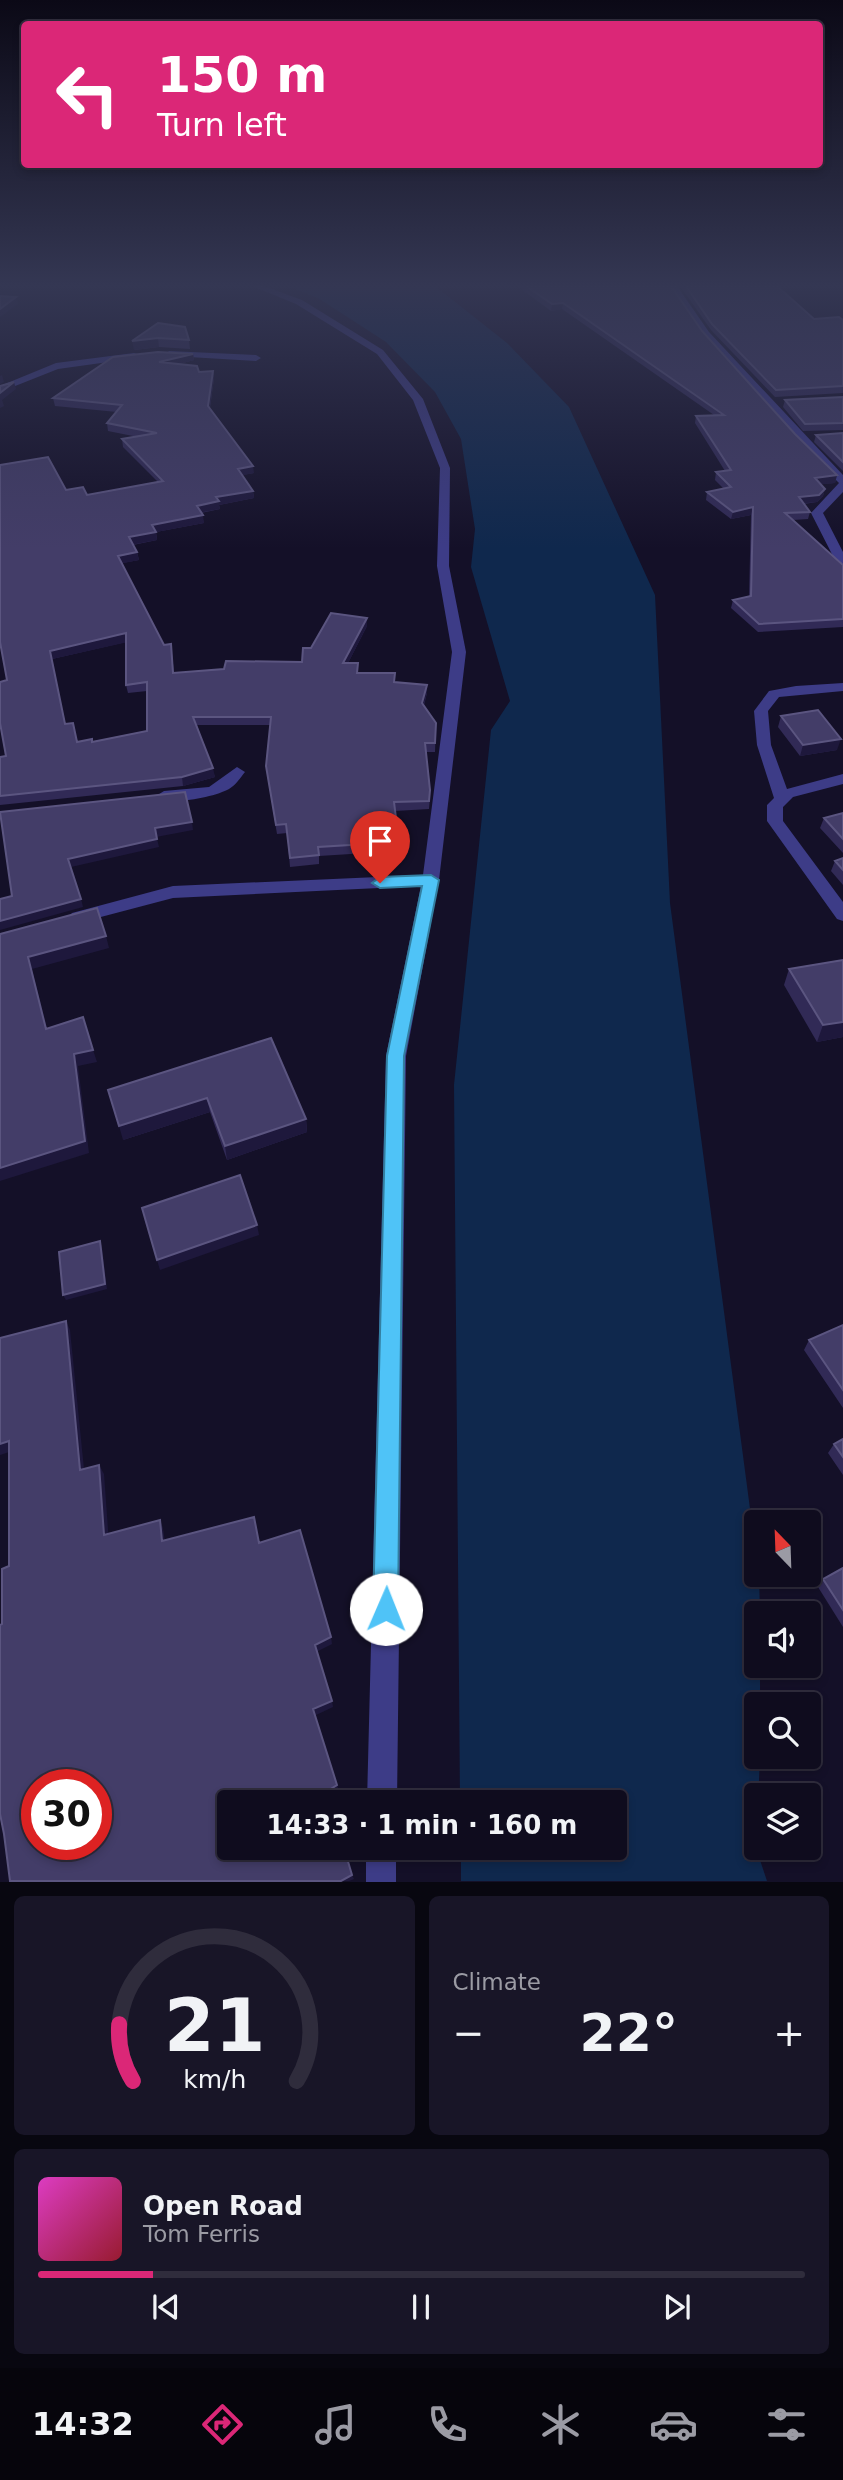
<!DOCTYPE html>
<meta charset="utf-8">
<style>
body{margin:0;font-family:"DejaVu Sans",sans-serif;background:#181527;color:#f1f3f6;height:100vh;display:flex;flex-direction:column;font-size:26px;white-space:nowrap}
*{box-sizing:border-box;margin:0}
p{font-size:23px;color:#9b9ba4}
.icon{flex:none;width:38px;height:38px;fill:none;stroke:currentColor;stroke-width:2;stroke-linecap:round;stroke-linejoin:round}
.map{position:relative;height:1882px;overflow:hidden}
.drawer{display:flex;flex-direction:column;gap:14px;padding:14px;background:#080710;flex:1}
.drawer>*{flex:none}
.banner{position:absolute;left:21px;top:21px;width:802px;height:147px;border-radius:7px;box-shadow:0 4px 10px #0003,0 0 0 2px #2f2c3c;background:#db2777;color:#fff;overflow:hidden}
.needle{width:46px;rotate:337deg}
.tools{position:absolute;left:744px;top:1510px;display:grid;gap:14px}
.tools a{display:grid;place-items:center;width:77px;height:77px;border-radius:7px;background:#0f0c1e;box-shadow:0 4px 10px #0003,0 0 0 2px #2f2c3c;font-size:35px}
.speed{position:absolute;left:21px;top:1769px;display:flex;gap:14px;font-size:35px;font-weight:700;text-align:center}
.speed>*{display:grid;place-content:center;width:91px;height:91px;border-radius:50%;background:#0f0c1e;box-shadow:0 4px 10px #0003,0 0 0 2px #2f2c3c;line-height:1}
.speed .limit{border:10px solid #d22;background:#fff;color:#111}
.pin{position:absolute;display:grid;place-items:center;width:60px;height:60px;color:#fff;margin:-72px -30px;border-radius:50% 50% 50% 0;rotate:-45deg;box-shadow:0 0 7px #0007}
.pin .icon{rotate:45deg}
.me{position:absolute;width:77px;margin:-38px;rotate:1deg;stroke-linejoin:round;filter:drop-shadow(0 0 5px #0008)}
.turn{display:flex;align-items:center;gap:24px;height:147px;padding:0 21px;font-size:32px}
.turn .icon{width:91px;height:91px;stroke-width:2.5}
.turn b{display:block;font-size:49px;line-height:60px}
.big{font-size:52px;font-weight:800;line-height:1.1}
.drawer .card{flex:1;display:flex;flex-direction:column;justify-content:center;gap:10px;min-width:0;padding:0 24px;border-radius:10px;background:#181527}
.drawer .dial{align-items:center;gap:0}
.dial svg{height:182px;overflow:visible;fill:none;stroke:#2f2c3c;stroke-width:7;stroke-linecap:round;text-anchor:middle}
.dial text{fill:#f1f3f6;stroke:none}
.song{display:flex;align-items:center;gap:21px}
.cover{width:84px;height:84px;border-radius:10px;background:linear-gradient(135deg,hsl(310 70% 55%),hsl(350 70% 35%))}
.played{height:7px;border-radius:4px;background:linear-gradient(90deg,#db2777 15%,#2f2c3c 15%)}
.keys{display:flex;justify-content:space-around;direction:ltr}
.heat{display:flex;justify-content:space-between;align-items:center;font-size:38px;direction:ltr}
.drawer .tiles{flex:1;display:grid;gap:14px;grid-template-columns:1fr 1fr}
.card:last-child{grid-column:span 2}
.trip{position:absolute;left:217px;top:1790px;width:410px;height:70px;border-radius:7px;background:#0f0c1e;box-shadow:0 4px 10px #0003,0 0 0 2px #2f2c3c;font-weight:800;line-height:70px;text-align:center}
.menu{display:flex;height:112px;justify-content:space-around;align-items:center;background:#06050c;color:#9b9ba4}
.menu .icon{width:49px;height:49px}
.menu .active{color:#db2777}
.menu b{font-size:32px;color:#f1f3f6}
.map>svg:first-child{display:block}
.water{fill:#0f284d}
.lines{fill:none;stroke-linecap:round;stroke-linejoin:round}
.minor{fill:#3d3c87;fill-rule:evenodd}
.wall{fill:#312a56;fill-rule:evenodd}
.shaded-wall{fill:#1e183c}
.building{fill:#433d68;stroke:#5b5580;stroke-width:2;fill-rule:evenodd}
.route{fill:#4fc3f7;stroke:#337fa1;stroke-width:2}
</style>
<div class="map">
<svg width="843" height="1882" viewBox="0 0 843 1882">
<rect width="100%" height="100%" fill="#141028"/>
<path class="water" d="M 288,286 L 435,286 L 507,343 L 569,407 L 655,595 L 670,903 L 756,1554 L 756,1575 L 759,1575 L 760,1613 L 756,1614 L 756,1666 L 760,1666 L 760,1704 L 756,1704 L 756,1757 L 760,1757 L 756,1848 L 759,1848 L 759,1857 L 767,1881 L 461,1881 L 461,1848 L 614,1848 L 614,1802 L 460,1802 L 454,1085 L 491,730 L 510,701 L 471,567 L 475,529 L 461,439 L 435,392 L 386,342 L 318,298 Z"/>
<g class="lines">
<path class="minor" d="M 252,286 L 264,286 L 302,300 L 383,350 L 423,399 L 450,468 L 449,566 L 466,652 L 439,880 L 406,1056 L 397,1802 L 367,1802 L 386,1056 L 421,886 L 173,898 L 78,923 L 69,917 L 72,913 L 173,886 L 423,875 L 452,652 L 437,566 L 440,468 L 413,400 L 377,354 L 296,304 Z
M 669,286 L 677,286 L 709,332 L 843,475 L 843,492 L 823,513 L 843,552 L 843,568 L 837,564 L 811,513 L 839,483 L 795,439 L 703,336 Z
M 169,351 L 256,355 L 261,358 L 256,361 L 172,356 L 167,353 Z
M 134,353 L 137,354 L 137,358 L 58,369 L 0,392 L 0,386 L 56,363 Z
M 843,683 L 843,691 L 779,697 L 768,711 L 771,745 L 787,789 L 843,774 L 843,784 L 793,797 L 783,807 L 783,821 L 843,902 L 843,921 L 837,919 L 767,821 L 767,805 L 774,798 L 757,745 L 754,711 L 769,691 L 796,686 Z
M 237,767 L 245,772 C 240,778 236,785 229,789 C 215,797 167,807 156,796 L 164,791 L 209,787 Z
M 366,1848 L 396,1848 L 396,1882 L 366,1882 Z"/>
</g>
<path class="wall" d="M 517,286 L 671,286 L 702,331 L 795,434 L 837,475 L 835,483 L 821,484 L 825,489 L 823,496 L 817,502 L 804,504 L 810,512 L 808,519 L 793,520 L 843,565 L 843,627 L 758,632 L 731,608 L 733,600 L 749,596 L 751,515 L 731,519 L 706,500 L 707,492 L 724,489 L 715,480 L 716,472 L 725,471 L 695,423 L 696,416 L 714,415 L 562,309 L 551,311 Z
M 680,286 L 777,286 L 814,319 L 843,320 L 843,393 L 775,397 L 711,330 Z
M 158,323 L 189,340 L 190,349 L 159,347 L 134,350 Z
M 193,354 L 194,360 L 179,364 L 199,372 L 213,371 L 214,378 L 210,408 L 254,473 L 242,475 L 253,491 L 254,498 L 219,505 L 220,509 L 201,513 L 204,523 L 156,532 L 157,540 L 133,545 L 137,552 L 139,560 L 122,563 L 164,645 L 171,644 L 174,673 L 302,662 L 311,648 L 367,626 L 348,663 L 358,673 L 395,682 L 427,693 L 424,705 L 436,723 L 435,752 L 426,752 L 430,798 L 429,809 L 395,811 L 399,851 L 319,856 L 319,864 L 290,867 L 287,833 L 277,834 L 267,774 L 270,725 L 197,725 L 215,777 L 183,786 L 0,805 L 0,757 L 6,756 L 7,680 L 66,490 L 87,495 L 158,482 L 123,447 L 122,439 L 138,437 L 108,431 L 107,423 L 117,412 L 55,406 L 53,398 ZM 126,642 L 126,685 L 128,693 L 147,691 L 147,731 L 92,742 L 77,742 L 65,724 L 52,659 Z
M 843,397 L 843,430 L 803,431 L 783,407 L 785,400 Z
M 843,433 L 843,471 L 814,442 L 816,435 Z
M 781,716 L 837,750 L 800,756 L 778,727 Z
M 843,813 L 843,853 L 820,828 L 824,818 Z
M 843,858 L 843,885 L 831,871 L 835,861 Z
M 789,969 L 843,1037 L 817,1042 L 784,985 Z
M 271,1038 L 306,1119 L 307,1132 L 227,1160 L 210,1112 L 123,1140 Z
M 843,1325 L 843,1408 L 804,1350 L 809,1340 Z
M 843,1439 L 843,1475 L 828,1453 L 834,1444 Z
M 843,1568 L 843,1627 L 818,1587 L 823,1579 Z"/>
<path class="shaded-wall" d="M 16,297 L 18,304 L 0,317 L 0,309 Z
M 563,303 L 562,309 L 551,311 L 552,304 Z
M 158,338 L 159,347 L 134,350 L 132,341 Z
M 193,354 L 194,360 L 160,369 L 159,362 Z
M 213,371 L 214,378 L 209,413 L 208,406 Z
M 2,375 L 4,382 L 0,384 L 0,376 Z
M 14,382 L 16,389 L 2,400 L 4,406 L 0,408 L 0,393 Z
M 253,466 L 254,473 L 239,476 L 238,469 Z
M 837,475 L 835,483 L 814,485 L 815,478 Z
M 825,489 L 823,496 L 817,502 L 797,504 L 799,497 Z
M 253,491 L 254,498 L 219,505 L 220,509 L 198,513 L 197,506 L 216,497 Z
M 753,507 L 751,515 L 731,519 L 733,512 Z
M 203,515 L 204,523 L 156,532 L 157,540 L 131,545 L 129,537 L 152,525 Z
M 137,552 L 139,560 L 119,564 L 118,556 Z
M 367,618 L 367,626 L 344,671 L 343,663 Z
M 126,633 L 128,642 L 52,659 L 50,651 Z
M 427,685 L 427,693 L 422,711 L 422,703 Z
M 841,739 L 837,750 L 800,756 L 803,745 Z
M 213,768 L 215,777 L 183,786 L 182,777 Z
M 192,822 L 193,830 L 156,837 L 155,828 Z
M 157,839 L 159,847 L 71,867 L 68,859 Z
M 81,899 L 83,907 L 0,930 L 0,921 Z
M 106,936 L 109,948 L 32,969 L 50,1040 L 46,1029 L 28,957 Z
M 843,1022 L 843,1037 L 817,1042 L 823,1025 Z
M 93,1050 L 97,1062 L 78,1066 L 89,1153 L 0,1181 L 0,1168 L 74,1054 Z
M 207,1098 L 210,1112 L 123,1140 L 119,1126 Z
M 306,1119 L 307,1132 L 227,1160 L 225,1146 Z
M 257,1225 L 259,1235 L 160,1270 L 157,1260 Z
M 100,1241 L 102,1247 L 107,1289 L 66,1300 L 63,1295 Z
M 66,1321 L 70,1330 L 85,1479 L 80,1470 Z
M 9,1441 L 15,1450 L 0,1455 L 0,1444 Z
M 99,1465 L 104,1474 L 109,1543 L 104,1535 Z
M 160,1520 L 163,1528 L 166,1549 L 162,1541 Z
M 331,1637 L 332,1644 L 316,1652 L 315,1645 Z
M 332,1701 L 333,1707 L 314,1716 L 313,1709 Z
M 337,1785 L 339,1791 L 328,1797 L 326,1792 Z
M 352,1875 L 354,1879 L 349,1881 L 341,1881 Z"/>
<path class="building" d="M 526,286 L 671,286 L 702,331 L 795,434 L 837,475 L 815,478 L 825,489 L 819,495 L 799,497 L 810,512 L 785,513 L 843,565 L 843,619 L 759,624 L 733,600 L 751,596 L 753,507 L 733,512 L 707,492 L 731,487 L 716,472 L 731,470 L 696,416 L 724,415 L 563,303 L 552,304 Z
M 686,286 L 777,286 L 814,319 L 839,317 L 843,320 L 843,386 L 776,390 L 712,324 Z
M 0,296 L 16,297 L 0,309 Z
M 158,323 L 185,327 L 189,340 L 158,338 L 132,341 Z
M 158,352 L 193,354 L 159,362 L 197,366 L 199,372 L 213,371 L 208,406 L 253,466 L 238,469 L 253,491 L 216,497 L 219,501 L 197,506 L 203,515 L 152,525 L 156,532 L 129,537 L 137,552 L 118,556 L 164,645 L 171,644 L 173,673 L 224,669 L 226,661 L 302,662 L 303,648 L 311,648 L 331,613 L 367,618 L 343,663 L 358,663 L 357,673 L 395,673 L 394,682 L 427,685 L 422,703 L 436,723 L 435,743 L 425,743 L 430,790 L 429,801 L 394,802 L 399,842 L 318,847 L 319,855 L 290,858 L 286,824 L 276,825 L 266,766 L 271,717 L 193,717 L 213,768 L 182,777 L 0,796 L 0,757 L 6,756 L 0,723 L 0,682 L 7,680 L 0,642 L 0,465 L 48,457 L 66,490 L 83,487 L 87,495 L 163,481 L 122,439 L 157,433 L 107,423 L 122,405 L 53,398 L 113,357 ZM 126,633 L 126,685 L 147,682 L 147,731 L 92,742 L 92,739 L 77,742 L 73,723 L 65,724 L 50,651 Z
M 14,382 L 0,393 L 0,386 Z
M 843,397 L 843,423 L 805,424 L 785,400 Z
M 843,433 L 843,462 L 816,435 Z
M 818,710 L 841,739 L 803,745 L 781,716 Z
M 185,792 L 192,822 L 155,828 L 157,839 L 68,859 L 81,899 L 0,921 L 0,899 L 12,896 L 0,812 Z
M 843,813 L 843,839 L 824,818 Z
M 843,858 L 843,870 L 835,861 Z
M 97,908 L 106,936 L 28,957 L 46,1029 L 83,1017 L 93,1050 L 74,1054 L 85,1141 L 0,1168 L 0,934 Z
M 843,960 L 843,1022 L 823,1025 L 789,969 Z
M 271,1038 L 306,1119 L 225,1146 L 207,1098 L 119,1126 L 108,1090 Z
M 240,1175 L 257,1225 L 157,1260 L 142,1208 Z
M 100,1241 L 105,1284 L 63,1295 L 59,1252 Z
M 66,1321 L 80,1470 L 99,1465 L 104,1535 L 160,1520 L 162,1541 L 254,1517 L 259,1543 L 300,1530 L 331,1637 L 315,1645 L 332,1701 L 313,1709 L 337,1785 L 326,1792 L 329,1802 L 229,1802 L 229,1848 L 344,1848 L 352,1875 L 341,1881 L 10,1881 L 4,1834 L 0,1814 L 0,1625 L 2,1624 L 2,1569 L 9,1566 L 9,1441 L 0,1444 L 0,1338 ZM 37,1785 L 96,1785 L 96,1844 L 37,1844 Z
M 843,1325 L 843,1390 L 809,1340 Z
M 843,1439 L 843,1457 L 834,1444 Z
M 843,1568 L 843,1610 L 823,1579 Z"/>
<linearGradient id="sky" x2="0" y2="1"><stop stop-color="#0b0916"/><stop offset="0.52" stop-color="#343753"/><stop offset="1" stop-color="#343753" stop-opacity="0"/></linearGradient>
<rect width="843" height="549" fill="url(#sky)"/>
<path class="route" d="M 431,875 L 439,880 L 404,1056 L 398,1609 L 394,1618 L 386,1621 L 377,1618 L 373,1609 L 387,1056 L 422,886 L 380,888 L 372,883 L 380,877 Z"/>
</svg>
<div class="tools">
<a><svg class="needle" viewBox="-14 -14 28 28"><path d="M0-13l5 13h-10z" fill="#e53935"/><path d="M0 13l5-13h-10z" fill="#9b9ba4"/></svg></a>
<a><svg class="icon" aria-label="sound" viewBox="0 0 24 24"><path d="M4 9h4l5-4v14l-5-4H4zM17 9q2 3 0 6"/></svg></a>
<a><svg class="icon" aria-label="search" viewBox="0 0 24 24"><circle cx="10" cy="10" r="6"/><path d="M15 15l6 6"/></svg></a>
<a><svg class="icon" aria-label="layers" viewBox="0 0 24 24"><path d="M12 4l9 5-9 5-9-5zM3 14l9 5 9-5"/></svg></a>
</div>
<div class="speed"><div class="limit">30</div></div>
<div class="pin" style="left:380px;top:883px;background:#d93025"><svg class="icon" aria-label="arrive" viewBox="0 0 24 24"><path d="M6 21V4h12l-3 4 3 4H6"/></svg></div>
<svg class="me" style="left:386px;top:1609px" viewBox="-20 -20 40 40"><circle r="19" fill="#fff"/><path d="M0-13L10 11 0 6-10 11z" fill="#4fc3f7"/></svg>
<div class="trip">14:33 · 1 min · 160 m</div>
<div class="banner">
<div class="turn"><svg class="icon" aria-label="left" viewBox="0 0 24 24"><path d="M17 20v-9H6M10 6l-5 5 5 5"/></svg><div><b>150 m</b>Turn left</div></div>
</div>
</div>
<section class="drawer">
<div class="tiles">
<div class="card dial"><svg viewBox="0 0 100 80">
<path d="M14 69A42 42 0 1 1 86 69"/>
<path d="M14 69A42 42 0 0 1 8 44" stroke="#db2777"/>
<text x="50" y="56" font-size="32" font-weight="700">21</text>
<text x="50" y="72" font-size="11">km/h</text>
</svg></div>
<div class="card"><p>Climate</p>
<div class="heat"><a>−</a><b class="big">22°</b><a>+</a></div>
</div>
<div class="card">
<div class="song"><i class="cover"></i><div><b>Open Road</b><p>Tom Ferris</p></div></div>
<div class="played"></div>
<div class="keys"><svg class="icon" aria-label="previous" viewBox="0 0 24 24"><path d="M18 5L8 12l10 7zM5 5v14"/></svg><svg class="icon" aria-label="pause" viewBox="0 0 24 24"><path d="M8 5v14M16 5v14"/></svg><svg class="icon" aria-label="next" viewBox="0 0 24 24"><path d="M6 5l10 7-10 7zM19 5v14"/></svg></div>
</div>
</div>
</section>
<nav class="menu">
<b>14:32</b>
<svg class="icon active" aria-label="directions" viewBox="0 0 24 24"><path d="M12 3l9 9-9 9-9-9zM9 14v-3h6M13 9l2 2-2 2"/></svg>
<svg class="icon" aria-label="music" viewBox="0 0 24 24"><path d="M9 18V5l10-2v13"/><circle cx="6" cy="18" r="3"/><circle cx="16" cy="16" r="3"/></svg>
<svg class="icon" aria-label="phone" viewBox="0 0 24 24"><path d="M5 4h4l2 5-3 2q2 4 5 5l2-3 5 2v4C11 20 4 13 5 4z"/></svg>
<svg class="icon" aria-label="climate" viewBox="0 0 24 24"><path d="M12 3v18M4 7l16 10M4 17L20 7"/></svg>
<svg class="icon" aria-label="car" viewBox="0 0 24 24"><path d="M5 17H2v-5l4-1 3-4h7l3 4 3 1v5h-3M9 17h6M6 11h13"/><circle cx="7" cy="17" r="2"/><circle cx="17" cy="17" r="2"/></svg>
<svg class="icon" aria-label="filters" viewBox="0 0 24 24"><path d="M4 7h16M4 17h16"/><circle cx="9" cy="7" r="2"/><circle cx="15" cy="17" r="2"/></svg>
</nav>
